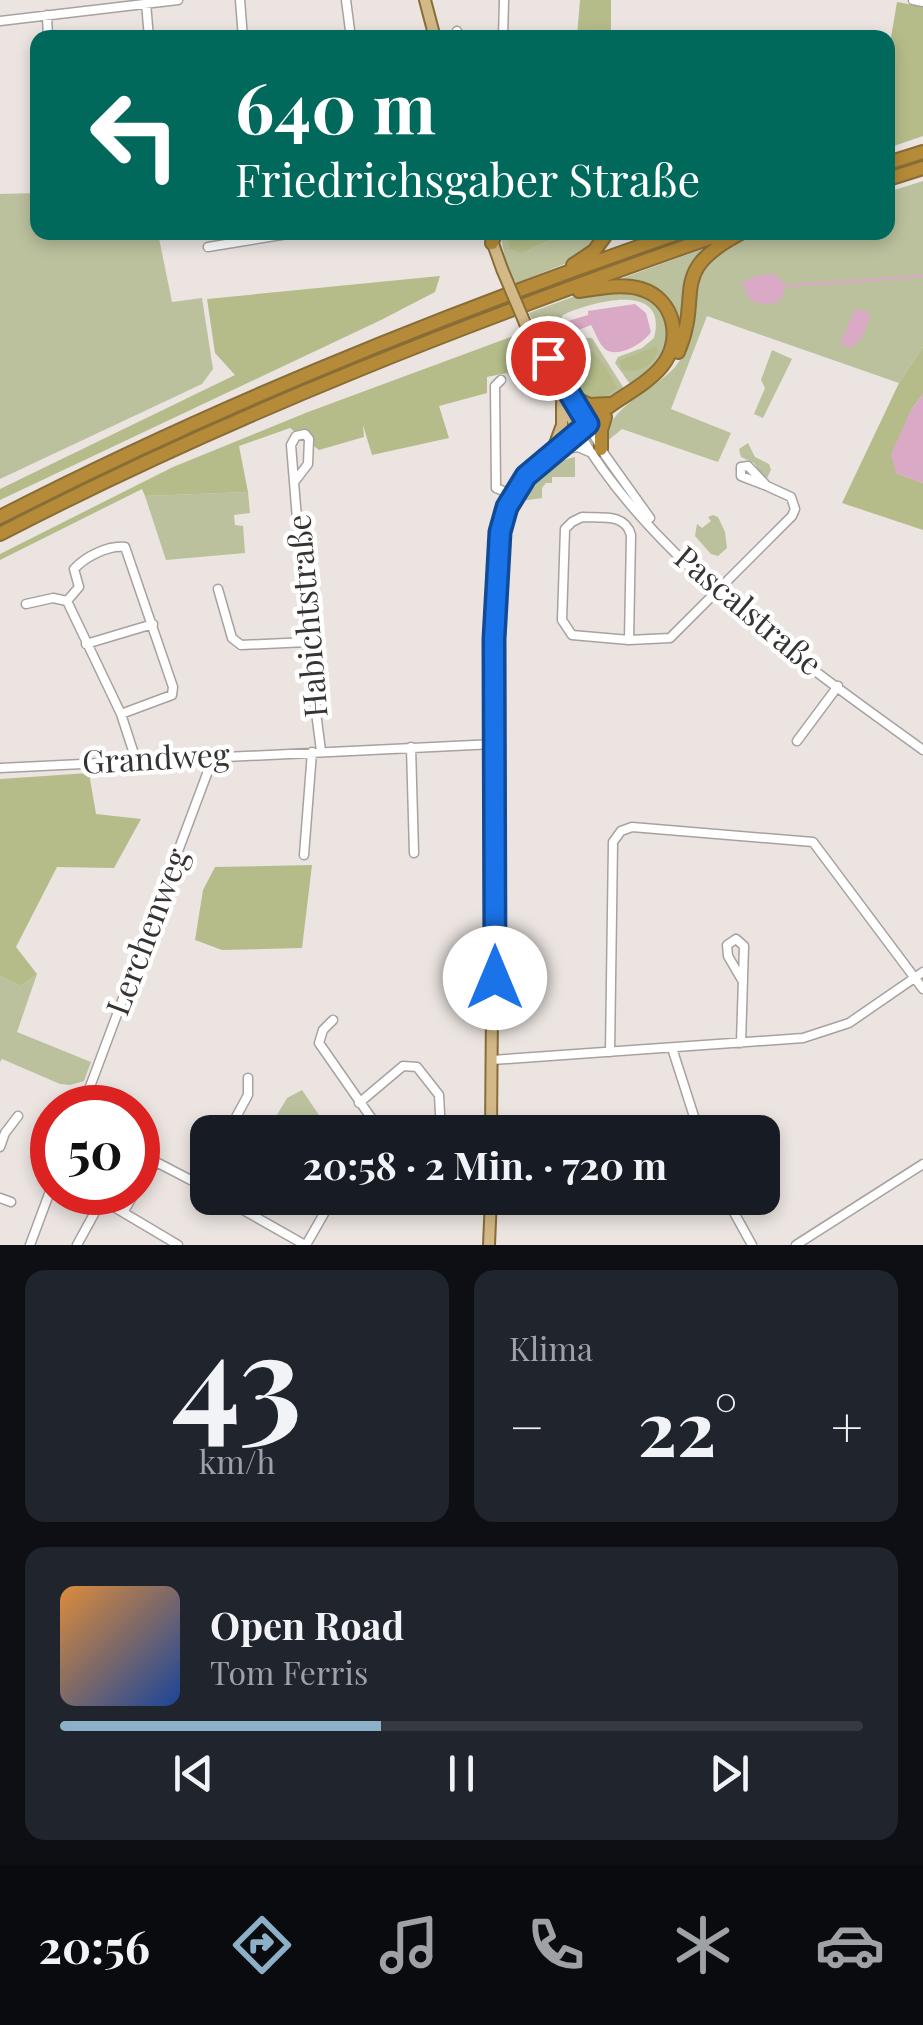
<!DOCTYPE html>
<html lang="de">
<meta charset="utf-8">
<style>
body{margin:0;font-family:"Playfair Display",serif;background:#20242c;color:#f1f3f6;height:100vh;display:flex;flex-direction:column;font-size:38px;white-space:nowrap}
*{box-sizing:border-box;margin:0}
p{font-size:32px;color:#9ea1a6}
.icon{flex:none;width:55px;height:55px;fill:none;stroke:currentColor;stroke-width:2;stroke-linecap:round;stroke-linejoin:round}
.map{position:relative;height:1245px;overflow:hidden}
.sheet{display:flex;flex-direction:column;gap:25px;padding:25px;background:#0d0f14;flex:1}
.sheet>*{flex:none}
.banner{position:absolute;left:30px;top:30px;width:865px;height:210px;border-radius:20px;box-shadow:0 5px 15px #0003;background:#00695c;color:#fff;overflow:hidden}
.speed{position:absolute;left:30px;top:1085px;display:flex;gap:20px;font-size:50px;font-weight:700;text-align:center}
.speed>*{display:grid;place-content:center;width:130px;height:130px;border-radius:50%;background:#171b24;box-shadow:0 5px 15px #0003;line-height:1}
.speed .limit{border:15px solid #d22;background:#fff;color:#111}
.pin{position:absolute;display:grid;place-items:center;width:85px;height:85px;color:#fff;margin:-42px;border:5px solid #fff;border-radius:50%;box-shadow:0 2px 10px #0007}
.me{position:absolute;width:110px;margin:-55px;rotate:0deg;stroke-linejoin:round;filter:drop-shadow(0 0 8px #0008)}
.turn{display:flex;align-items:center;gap:35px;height:210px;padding:0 40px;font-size:45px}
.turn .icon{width:130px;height:130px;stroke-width:2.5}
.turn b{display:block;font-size:70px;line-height:85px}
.big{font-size:75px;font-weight:700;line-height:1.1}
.sheet .tile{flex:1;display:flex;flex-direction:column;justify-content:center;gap:15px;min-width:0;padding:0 35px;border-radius:20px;background:#20242c}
.sheet .dial{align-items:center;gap:0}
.dial b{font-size:130px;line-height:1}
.song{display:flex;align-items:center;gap:30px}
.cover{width:120px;height:120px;border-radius:15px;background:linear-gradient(135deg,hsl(30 70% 55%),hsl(220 70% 35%))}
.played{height:10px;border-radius:5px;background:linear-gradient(90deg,#8bb0c8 40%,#363941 40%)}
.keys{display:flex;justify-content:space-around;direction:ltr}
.heat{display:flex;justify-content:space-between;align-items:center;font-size:55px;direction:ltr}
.sheet .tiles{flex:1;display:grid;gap:25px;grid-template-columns:1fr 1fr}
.tile:last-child{grid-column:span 2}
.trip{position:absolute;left:190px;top:1115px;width:590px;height:100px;border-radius:20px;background:#171b24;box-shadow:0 5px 15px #0003;font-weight:700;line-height:100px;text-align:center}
.tabs{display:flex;height:160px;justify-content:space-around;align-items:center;background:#090b0e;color:#9ea1a6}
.tabs .icon{width:70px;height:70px}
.tabs .selected{color:#8bb0c8}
.tabs b{font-size:45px;color:#f1f3f6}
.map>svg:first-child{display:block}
.green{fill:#bbc19d;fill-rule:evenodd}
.forest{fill:#b5bc8a}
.water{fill:#d9a9c5}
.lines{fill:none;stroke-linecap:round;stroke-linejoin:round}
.stream{stroke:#d9a9c5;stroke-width:2.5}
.minor-casing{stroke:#a7a29f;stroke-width:11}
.major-casing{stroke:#896d37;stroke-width:14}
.highway-casing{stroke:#896d37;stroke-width:16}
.minor{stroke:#fff;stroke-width:8}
.major{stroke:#d3b988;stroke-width:10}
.highway{stroke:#b58b39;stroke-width:12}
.major-bridge-casing{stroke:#896d37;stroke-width:14;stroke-linecap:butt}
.major-bridge{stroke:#d3b988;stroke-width:10}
.route-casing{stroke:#114b97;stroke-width:25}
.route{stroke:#1a73e8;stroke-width:18}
.labels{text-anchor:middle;stroke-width:9;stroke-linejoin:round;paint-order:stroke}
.street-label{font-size:32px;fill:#363433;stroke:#fff}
</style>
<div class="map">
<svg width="923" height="1245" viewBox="0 0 923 1245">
<rect width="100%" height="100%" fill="#ebe4e1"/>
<path class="green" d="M 923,181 L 923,347 L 899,383 L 707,316 L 671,409 L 731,433 L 718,462 L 622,429 L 605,443 C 606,407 653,391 675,367 C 697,341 689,310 699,280 C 720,216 836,233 888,232 L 888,192 Z
M 37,193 L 38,232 L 158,233 L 172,302 L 202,298 L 213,369 L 202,384 L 0,479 L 0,194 Z
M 500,233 L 506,233 L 506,238 L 523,253 L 564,233 L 603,233 L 577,259 L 516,283 L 507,267 Z
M 708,247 L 680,338 L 668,303 L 609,283 Z
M 612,289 C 626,292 640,293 651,300 C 687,324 661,372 630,384 L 615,363 L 618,357 L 642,348 L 654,338 C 669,280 591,302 563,315 L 559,325 L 564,337 L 592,338 L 623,387 C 619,394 614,397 605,400 C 565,411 542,339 529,313 L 578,295 ZM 550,331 L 559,341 L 573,342 L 565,378 L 541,337 Z
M 772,350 L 792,359 L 763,418 L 754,414 L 765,388 L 761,380 Z
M 748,443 L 755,457 L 769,464 L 771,470 L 767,478 L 764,478 L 754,463 L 741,457 L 739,449 Z
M 575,457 L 575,477 L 552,477 L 552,483 L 546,483 L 542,488 L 542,498 L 521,501 C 534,480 550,462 575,457 Z
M 248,492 L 250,513 L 234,515 L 235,525 L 243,526 L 245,553 L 166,560 L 145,496 Z
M 713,515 L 718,517 L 725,532 L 727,548 L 718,556 L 711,554 L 695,536 L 697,524 L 702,528 L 711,521 L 708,517 Z
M 37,974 L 17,1032 L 91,1062 L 84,1081 L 70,1085 L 60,1084 L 2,1059 L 0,1062 L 0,976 L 21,986 Z
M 302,1090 L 319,1115 L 308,1132 L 267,1132 L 287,1098 Z"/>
<path class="forest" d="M 580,0 L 611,0 L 611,37 L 543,37 L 544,33 L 577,36 Z
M 897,2 L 923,7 L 923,136 L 888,148 L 888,55 Z
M 506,233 L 506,232 L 564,233 L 523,253 L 510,249 Z
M 440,276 L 435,292 L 381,320 L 0,500 L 0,489 L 235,375 L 215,353 L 207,299 Z
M 550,331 L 559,341 C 592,343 603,360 617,388 C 582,422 556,362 541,336 Z
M 516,335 L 540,384 L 516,387 L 507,373 L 487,377 L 487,393 L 439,406 L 449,438 L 372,455 L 363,425 L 364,437 L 319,450 L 290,428 L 239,446 L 248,492 L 145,496 L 142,489 L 0,560 L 0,554 L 173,467 L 308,412 Z
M 656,346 L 658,351 C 651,367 639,373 622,370 L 619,361 Z
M 923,347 L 923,394 L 911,410 L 896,473 L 923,483 L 923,530 L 842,503 L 899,383 Z
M 89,773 L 96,814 L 141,819 L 114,868 L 57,867 L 16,947 L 37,974 L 21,986 L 0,976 L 0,779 Z
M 312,865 L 302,948 L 222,950 L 195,940 L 203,890 L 215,867 Z"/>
<path class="water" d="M 775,274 L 786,286 L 781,300 L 768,305 L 750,300 L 742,283 L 755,276 Z
M 635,304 L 646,313 L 651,332 C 644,343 618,359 605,349 C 599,344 595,332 591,325 L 573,332 L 566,329 L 568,321 L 588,315 L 588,311 Z
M 855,310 L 864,310 L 871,316 L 861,339 L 850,348 L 840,344 Z
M 923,394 L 923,483 L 896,473 L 891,454 L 911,410 Z"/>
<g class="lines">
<path class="stream" d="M 786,286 L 923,276"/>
<defs>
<path id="minor" d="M 240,0 L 243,38
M 346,0 L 351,38
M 913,0 L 923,2
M 146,3 L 149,38
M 47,15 L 48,38
M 0,21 L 178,0
M 457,31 L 459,38
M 503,38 L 504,0
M 208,247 L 300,232
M 501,380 L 495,386 L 496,488 L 513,495
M 588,424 L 605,455 L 650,518
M 578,431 C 650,558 806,665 923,750
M 558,450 L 578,447 L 592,453
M 748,466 L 767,486 L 741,476 L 741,467 Z
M 295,481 L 308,464 L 309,439 L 305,434 L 296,436 L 291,445 L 307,642 L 321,751
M 582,517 C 601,518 625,513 631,535 L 629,640 L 572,635 L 562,620 L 565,529 L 572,522 Z
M 218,589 L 232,638 L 241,645 L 307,642
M 67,601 L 79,587 L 74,569 C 85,557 108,545 125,547 L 173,687 L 172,695 L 121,714
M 26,604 L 53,598 L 67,601 L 121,714 L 136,760
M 629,640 L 670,638 L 792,516 L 795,509 L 791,497 L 767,486
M 86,644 L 153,624
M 797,741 L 838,686
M 411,747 L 414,853
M 0,768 L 494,744
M 304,855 L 312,752
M 333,1020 L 323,1030 L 319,1043 L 381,1132
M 741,1043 L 744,946 L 736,939 L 727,945 L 728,956 L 742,980
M 672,1048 L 699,1132
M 610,1052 L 613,842 L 621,831 L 632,827 L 813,842 L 923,989
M 492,1060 L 803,1038 L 849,1023 L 923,972
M 359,1103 L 403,1066 L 417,1067 L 439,1095 L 441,1132
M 82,1108 L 214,755
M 228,1132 L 248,1095 L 248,1078
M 0,1147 L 5,1133 L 18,1116
M 138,1188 L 150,1166 L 158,1163 L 208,1189
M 0,1198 L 11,1202
M 222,1198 L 305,1245
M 726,1198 L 752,1245
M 124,1211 L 135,1192
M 30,1245 L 52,1186
M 77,1245 L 100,1203 L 104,1201 L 178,1245
M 306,1245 L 326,1210 L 335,1207 L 338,1198
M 796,1245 L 923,1164"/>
<path id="major" d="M 425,0 L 435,38
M 491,238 L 502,269
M 542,360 L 578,431
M 553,449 L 562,425 L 562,403
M 491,1132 L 495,639 L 500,532 L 507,507 L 526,476 L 588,424 L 547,358 L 530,336
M 489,1245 L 491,1198"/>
<path id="highway" d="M 888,163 L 923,152
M 888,179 L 923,168
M 492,243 L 495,232
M 573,265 L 594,251 L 608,232
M 579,291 C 598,288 622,283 641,289 C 675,299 683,340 662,366 C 642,390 609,401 588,424
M 678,352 C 704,292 665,272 743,232
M 571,396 L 589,405 L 610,404
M 601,449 L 601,430 L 605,417
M 0,517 C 218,405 449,312 681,232
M 0,534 C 233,413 479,318 727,232"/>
</defs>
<use href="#minor" class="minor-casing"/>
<use href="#major" class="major-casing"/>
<use href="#highway" class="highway-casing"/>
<use href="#minor" class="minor"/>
<use href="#major" class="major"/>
<use href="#highway" class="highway"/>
<defs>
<path id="major-bridge" d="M 502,269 L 530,335"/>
</defs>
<use href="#major-bridge" class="major-bridge-casing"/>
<use href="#major-bridge" class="major-bridge"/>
</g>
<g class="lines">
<defs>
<path id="route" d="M 495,978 L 494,639 L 500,532 L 507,507 L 526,476 L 588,424 L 548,358"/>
</defs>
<use href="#route" class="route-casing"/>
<use href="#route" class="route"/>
</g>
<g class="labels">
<g class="street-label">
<text transform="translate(748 611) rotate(40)" y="11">Pascalstraße</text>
<text transform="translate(308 616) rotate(-95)" y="11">Habichtstraße</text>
<text transform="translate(156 759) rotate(-3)" y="11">Grandweg</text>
<text transform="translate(148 932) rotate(-69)" y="11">Lerchenweg</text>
</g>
</g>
</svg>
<div class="speed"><div class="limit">50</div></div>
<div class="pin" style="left:548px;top:358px;background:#d93025"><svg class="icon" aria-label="arrive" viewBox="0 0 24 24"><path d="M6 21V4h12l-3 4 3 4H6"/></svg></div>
<svg class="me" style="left:495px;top:978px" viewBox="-20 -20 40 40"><circle r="19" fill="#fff"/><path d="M0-13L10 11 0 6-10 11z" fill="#1a73e8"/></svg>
<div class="trip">20:58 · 2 Min. · 720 m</div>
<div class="banner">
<div class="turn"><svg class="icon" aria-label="left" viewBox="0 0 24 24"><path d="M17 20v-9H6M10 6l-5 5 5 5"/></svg><div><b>640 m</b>Friedrichsgaber Straße</div></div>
</div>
</div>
<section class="sheet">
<div class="tiles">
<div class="tile dial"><b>43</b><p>km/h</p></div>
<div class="tile"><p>Klima</p>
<div class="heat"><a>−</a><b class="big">22°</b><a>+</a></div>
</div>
<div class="tile">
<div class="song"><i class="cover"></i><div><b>Open Road</b><p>Tom Ferris</p></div></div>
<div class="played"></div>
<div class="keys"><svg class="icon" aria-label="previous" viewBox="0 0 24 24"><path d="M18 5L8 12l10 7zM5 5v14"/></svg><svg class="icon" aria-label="pause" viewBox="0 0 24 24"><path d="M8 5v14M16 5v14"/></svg><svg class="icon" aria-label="next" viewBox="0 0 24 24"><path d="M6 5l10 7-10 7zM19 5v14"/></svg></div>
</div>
</div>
</section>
<nav class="tabs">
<b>20:56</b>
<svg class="icon selected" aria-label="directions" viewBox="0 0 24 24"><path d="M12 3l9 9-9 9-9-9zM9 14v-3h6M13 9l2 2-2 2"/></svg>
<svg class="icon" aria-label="music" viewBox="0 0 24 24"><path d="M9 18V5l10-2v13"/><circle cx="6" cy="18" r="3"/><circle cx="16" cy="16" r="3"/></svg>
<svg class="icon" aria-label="phone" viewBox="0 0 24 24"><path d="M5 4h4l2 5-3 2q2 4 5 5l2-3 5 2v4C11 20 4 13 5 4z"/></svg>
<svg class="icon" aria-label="climate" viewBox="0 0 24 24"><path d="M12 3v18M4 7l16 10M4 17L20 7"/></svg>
<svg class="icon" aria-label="car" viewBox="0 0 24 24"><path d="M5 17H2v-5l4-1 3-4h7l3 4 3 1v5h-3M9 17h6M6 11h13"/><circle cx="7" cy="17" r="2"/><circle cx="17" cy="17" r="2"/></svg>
</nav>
